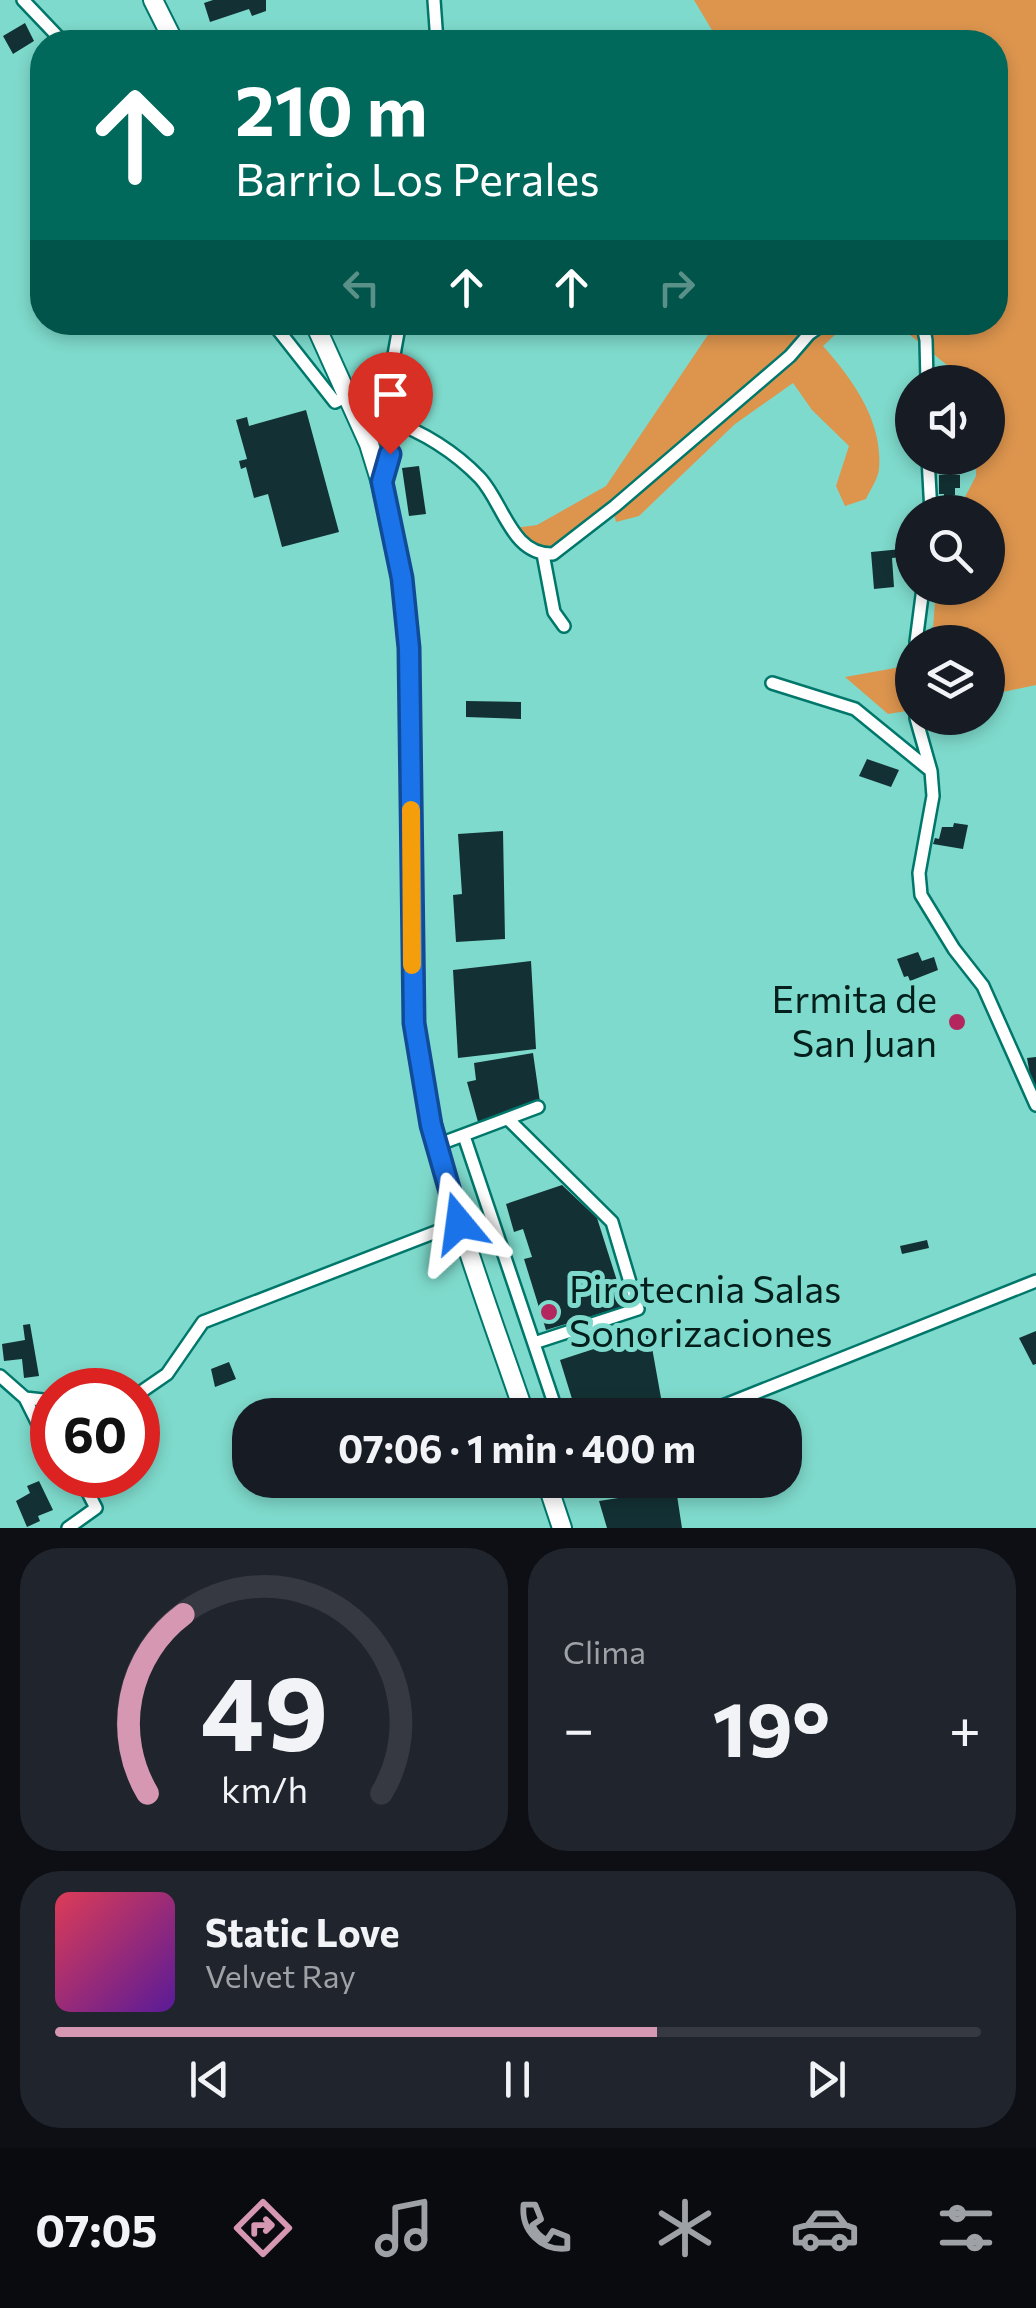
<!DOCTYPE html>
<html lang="es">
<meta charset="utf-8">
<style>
body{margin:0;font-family:Commissioner,sans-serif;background:#20242c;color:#f1f3f6;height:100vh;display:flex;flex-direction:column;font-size:38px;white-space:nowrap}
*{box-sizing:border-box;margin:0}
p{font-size:32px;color:#9ea1a6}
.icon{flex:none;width:55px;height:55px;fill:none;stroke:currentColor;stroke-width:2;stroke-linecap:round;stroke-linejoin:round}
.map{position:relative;height:1528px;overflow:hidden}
.sheet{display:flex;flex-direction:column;gap:20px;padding:20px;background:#0d0f14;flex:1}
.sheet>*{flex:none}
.hud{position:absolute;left:30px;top:30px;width:978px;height:305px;border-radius:40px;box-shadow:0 5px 15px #0003;background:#00695c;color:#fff;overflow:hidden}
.buttons{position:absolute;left:895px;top:365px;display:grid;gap:20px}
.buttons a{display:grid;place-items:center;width:110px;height:110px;border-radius:50%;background:#171b24;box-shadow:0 5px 15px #0003;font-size:50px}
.speed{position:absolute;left:30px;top:1368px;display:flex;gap:20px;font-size:50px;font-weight:700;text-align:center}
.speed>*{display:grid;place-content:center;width:130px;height:130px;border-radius:50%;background:#171b24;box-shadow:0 5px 15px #0003;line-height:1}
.speed .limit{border:15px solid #d22;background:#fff;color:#111}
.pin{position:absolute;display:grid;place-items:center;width:85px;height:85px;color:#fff;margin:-102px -42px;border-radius:50% 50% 50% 0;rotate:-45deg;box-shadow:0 0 10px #0007}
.pin .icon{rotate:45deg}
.me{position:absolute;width:110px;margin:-55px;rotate:344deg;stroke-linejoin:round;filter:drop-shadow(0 0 8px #0008)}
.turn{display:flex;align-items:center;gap:35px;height:210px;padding:0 40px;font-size:45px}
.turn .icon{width:130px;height:130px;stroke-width:2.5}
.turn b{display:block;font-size:70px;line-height:85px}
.lanes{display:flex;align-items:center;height:95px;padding:0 40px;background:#0003;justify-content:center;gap:50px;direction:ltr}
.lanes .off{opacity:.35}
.big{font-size:75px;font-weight:700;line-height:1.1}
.sheet .widget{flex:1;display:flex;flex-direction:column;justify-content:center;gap:15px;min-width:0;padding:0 35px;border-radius:40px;background:#20242c}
.sheet .dial{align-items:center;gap:0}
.dial svg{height:260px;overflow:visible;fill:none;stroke:#363941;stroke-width:7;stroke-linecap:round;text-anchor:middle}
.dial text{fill:#f1f3f6;stroke:none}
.song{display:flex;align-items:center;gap:30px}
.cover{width:120px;height:120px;border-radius:15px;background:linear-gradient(135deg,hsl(350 70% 55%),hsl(270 70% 35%))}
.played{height:10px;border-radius:5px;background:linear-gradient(90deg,#d697b2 65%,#363941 65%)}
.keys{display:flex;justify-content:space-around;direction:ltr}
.heat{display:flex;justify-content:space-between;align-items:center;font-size:55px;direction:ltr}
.sheet .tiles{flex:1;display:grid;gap:20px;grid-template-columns:1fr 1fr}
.widget:last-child{grid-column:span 2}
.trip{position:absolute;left:232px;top:1398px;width:570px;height:100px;border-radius:40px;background:#171b24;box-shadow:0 5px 15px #0003;font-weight:700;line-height:100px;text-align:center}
.tabs{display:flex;height:160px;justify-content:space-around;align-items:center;background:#090b0e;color:#9ea1a6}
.tabs .icon{width:70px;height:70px}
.tabs .active{color:#d697b2}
.tabs b{font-size:45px;color:#f1f3f6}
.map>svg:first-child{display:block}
.green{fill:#dd954e}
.building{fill:#133134}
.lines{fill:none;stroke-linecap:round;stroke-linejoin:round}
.minor-casing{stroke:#00776b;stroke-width:16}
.primary-casing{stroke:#00776b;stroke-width:22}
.minor{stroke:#fff;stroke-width:11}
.primary{stroke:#fff;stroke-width:18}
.route-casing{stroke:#114b97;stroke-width:25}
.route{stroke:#1a73e8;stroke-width:18}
.slow{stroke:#f59e0b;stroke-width:18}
.poi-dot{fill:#b4275e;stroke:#7edacc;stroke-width:4}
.labels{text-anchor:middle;stroke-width:10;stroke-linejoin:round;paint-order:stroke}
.poi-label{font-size:38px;fill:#021f1b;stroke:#7edacc;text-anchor:end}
</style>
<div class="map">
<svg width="1036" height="1528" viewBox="0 0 1036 1528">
<rect width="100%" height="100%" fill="#7edacc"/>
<path class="green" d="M 694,0 L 1036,0 L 1036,685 L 988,695 L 988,642 L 932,642 L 936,588 L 988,588 L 988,512 L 957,512 L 976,476 L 976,458 L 988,458 L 988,382 L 958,382 L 953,370 L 905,331 L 839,331 L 823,346 C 853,380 883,421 879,469 C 878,479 870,490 866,499 L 845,506 L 836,486 L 849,446 L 812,410 L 793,383 L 735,424 L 639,516 L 616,522 L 612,506 L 550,549 L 531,544 L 514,528 L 537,525 L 606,486 L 716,323 L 995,322 L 995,42 L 719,42 Z
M 912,656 L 912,710 L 888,714 L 845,677 L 895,668 Z"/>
<path class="building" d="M 213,0 L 266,0 L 266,11 L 252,16 L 249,9 L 210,22 L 204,3 Z
M 25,23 L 34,41 L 13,54 L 3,36 Z
M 306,410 L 339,532 L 282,547 L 268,494 L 254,498 L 246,467 L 241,469 L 239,461 L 247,459 L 236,420 L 247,417 L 249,426 Z
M 939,458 L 956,458 L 957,466 L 940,467 Z
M 419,466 L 426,514 L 409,516 L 402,468 Z
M 939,475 L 960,475 L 960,488 L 955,488 L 955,495 L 944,498 L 944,494 L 939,494 Z
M 912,548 L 912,556 L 892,558 L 894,587 L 874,589 L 871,552 Z
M 466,701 L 521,702 L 521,719 L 466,717 Z
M 867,759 L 899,770 L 891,787 L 859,776 Z
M 954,823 L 968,825 L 963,849 L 933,844 L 935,838 L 939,839 L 942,827 L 953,827 Z
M 503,831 L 505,939 L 456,942 L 453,895 L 462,894 L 458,834 Z
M 918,952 L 922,961 L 934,957 L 938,970 L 910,981 L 908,976 L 904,977 L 897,959 Z
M 531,961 L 536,1049 L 458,1058 L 453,970 Z
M 963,1015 L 964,1027 L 950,1028 L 950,1016 Z
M 533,1053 L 540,1102 L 478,1122 L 467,1082 L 476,1080 L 474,1063 Z
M 1036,1057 L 1036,1086 L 1032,1086 L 1027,1058 Z
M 562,1185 L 597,1218 L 625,1306 L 546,1330 L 524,1259 L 532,1257 L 523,1229 L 514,1232 L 506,1204 Z
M 927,1240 L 929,1248 L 902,1254 L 900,1246 Z
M 30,1324 L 39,1376 L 24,1378 L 22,1359 L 4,1361 L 2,1344 L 25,1340 L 23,1325 Z
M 649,1331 L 663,1409 L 642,1415 L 577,1415 L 560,1360 Z
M 1036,1331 L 1036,1364 L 1033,1365 L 1019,1338 Z
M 229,1362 L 236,1379 L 215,1387 L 211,1369 Z
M 39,1481 L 53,1510 L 38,1516 L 40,1521 L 27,1527 L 16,1501 L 30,1493 L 27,1486 Z
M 676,1489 L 682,1528 L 607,1528 L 599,1501 Z"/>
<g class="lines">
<defs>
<path id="minor" d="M 23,0 L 63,42
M 434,0 L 437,42
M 272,322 L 335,402 L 349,395
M 922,322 L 926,340 L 927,382
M 387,419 C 423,432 453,450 480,478 C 504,504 511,555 553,554 L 615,506 L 790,356 L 809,334 L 826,322
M 928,458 L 931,512
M 383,479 C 389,456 387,439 387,416 C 388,385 394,354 400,322
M 543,554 L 554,612 L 564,626
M 916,642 L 923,588
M 772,683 L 855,709 L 931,771
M 916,718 L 931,771 L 933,796 L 919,873 L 921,895 L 954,949 L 983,986 L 1036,1105
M 508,1119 L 612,1222 L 638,1309 L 534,1343
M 464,1136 L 558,1415
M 437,1145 L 538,1107
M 0,1376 L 25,1398 L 52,1401
M 138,1394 L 167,1374 L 203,1322 L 459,1223
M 25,1398 L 38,1424 L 52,1441
M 700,1415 L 1036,1281
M 68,1528 L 96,1508 L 79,1475"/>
<path id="primary" d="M 153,0 L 174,42
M 314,322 L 369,444 L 381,483 L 402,577 L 409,648 L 414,1023 C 430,1159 481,1286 525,1415
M 546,1480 L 562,1528"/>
</defs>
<use href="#minor" class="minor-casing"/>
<use href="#primary" class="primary-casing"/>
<use href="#minor" class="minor"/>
<use href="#primary" class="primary"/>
</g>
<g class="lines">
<defs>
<path id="route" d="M 390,454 L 382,482 L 402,578 L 409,648 L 414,1023 L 431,1125 L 459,1223"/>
</defs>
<use href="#route" class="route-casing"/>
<use href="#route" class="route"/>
<path class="slow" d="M 411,810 L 412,965"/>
</g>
<g class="poi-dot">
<circle cx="957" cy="1022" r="10"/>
<circle cx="549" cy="1312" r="10"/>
</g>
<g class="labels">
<g class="poi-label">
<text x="937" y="1013">Ermita de<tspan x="937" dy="44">San Juan</tspan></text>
<text x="569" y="1303" text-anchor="start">Pirotecnia Salas<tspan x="569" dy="44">Sonorizaciones</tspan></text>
</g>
</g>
</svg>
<div class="buttons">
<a><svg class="icon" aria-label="sound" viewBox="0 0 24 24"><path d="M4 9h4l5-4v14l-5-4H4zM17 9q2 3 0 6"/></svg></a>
<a><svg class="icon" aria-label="search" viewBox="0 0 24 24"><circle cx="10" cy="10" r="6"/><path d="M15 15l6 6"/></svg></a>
<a><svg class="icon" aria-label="layers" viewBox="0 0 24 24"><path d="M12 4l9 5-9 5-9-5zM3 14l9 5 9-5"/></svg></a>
</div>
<div class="speed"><div class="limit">60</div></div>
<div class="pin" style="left:390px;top:454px;background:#d93025"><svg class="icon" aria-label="arrive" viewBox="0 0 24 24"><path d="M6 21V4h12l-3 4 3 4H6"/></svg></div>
<svg class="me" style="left:459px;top:1223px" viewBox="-20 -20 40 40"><path d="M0-17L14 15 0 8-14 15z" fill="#1a73e8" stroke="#fff" stroke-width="4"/></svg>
<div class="trip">07:06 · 1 min · 400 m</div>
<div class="hud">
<div class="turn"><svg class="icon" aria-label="ahead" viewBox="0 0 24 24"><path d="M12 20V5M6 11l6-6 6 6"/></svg><div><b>210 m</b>Barrio Los Perales</div></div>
<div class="lanes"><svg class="icon off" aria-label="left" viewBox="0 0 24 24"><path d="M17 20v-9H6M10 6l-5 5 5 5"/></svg><svg class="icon" aria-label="ahead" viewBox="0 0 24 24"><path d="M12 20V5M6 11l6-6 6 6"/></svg><svg class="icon" aria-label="ahead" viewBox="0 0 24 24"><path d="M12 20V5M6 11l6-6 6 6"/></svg><svg class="icon off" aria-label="right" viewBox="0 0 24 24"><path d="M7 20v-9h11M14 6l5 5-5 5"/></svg></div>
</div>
</div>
<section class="sheet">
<div class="tiles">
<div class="widget dial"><svg viewBox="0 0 100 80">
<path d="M14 69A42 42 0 1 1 86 69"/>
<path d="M14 69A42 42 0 0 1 25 14" stroke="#d697b2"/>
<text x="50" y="56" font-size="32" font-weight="700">49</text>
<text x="50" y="72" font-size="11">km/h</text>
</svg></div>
<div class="widget"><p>Clima</p>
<div class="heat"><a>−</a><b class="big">19°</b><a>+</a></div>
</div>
<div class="widget">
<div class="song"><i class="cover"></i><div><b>Static Love</b><p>Velvet Ray</p></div></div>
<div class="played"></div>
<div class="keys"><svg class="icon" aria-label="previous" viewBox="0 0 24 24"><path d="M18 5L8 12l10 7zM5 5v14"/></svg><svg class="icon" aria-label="pause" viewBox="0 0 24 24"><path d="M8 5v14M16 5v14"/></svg><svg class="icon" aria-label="next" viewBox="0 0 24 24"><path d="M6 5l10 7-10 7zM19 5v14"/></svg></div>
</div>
</div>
</section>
<nav class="tabs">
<b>07:05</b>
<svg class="icon active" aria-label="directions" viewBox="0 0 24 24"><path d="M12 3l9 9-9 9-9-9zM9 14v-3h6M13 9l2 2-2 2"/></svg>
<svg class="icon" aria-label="music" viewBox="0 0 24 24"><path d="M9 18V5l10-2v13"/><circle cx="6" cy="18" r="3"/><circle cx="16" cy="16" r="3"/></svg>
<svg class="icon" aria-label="phone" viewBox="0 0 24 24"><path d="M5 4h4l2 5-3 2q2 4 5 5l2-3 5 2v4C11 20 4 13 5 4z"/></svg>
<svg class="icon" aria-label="climate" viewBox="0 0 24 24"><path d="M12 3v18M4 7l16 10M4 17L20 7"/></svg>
<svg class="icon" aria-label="car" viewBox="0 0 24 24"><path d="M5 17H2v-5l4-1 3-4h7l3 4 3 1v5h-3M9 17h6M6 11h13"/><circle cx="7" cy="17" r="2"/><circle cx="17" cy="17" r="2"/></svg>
<svg class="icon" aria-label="filters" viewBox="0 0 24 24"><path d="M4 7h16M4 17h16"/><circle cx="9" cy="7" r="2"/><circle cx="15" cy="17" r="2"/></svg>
</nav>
